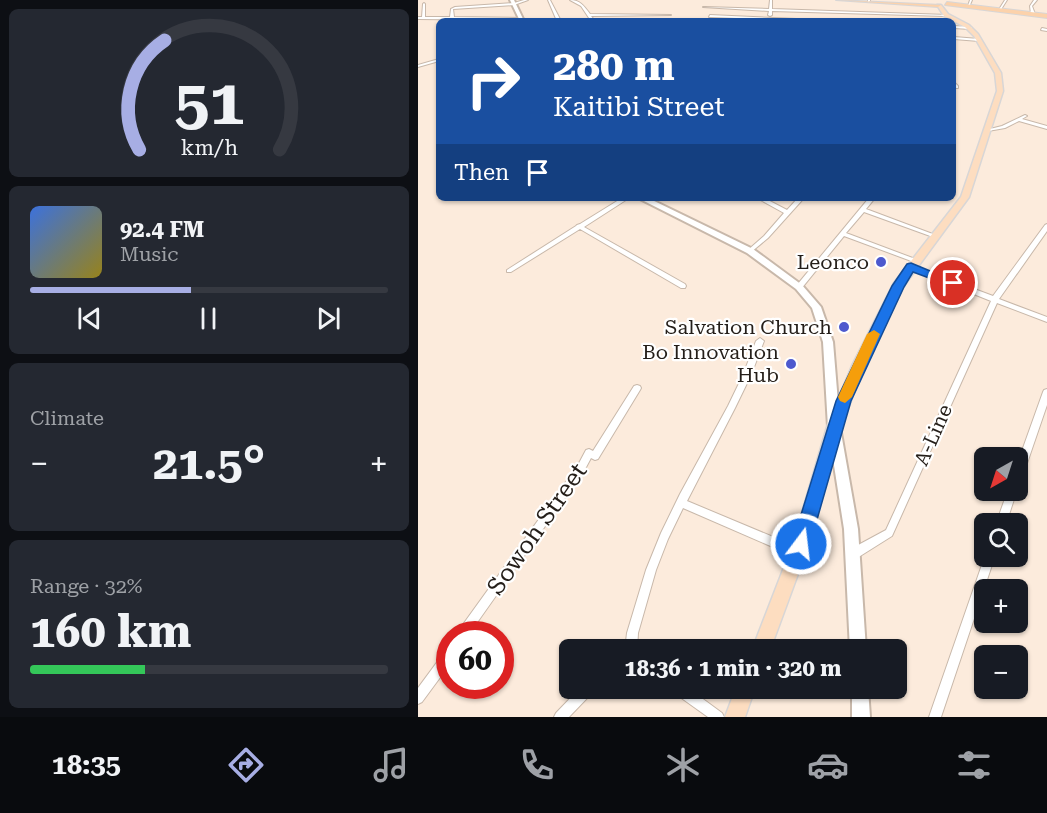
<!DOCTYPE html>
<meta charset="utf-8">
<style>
body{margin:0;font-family:"Roboto Serif",serif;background:#242831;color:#f1f3f6;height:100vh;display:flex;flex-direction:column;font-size:22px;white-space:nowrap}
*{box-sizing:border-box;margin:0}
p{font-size:20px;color:#9ea1a6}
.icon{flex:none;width:33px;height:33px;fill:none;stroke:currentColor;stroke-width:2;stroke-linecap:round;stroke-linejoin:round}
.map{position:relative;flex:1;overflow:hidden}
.side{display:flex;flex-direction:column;gap:9px;padding:9px;background:#0d0f14;width:418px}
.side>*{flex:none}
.top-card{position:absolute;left:18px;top:18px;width:520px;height:183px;border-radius:9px;box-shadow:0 2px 4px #0004;background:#1a4fa0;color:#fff;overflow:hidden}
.needle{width:39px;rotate:219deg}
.controls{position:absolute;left:556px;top:447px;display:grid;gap:12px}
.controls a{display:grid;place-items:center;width:54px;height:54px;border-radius:9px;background:#171b24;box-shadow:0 2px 4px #0004;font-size:30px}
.speed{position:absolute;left:18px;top:621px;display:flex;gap:12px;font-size:30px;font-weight:700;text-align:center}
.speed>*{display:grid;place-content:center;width:78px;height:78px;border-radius:50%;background:#171b24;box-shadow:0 2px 4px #0004;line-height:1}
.speed .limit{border:9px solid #d22;background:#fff;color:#111}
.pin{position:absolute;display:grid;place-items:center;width:51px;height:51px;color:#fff;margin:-26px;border:3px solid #fff;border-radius:50%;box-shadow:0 2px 6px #0007}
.me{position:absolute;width:66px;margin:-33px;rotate:15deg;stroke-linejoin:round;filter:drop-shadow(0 0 4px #0008)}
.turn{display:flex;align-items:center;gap:21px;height:126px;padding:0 18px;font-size:27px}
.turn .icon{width:78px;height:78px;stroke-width:2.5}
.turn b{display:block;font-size:42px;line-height:51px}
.then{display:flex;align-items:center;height:57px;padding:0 18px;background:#0003;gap:12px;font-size:22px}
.big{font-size:45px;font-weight:700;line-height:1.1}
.side .widget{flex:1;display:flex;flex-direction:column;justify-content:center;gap:9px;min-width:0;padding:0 21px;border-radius:9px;background:#242831}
.side .dial{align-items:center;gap:0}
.dial svg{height:156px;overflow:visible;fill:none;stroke:#363941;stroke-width:7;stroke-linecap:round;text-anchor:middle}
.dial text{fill:#f1f3f6;stroke:none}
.song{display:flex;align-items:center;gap:18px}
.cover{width:72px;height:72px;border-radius:9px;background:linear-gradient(135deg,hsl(220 70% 55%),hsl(50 70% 35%))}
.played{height:6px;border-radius:3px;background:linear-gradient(90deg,#a7aee4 45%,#363941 45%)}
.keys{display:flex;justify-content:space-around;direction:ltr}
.heat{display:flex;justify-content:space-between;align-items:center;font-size:33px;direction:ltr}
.charge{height:9px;border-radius:4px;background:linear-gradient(90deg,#34c759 32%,#363941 0)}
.trip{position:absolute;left:141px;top:639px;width:348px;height:60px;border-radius:9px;background:#171b24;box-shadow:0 2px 4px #0004;font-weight:700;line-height:60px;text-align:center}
.dock{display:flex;height:96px;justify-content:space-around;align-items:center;background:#090b0e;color:#9ea1a6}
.dock .icon{width:42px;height:42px}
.dock .current{color:#a7aee4}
.dock b{font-size:27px;color:#f1f3f6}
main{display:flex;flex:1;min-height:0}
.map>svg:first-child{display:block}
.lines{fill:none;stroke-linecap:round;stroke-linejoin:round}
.minor-casing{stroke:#c8b8aa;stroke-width:2}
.tertiary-casing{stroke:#c8b8aa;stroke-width:4}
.primary-casing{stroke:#d8d6d6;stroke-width:3}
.trunk-casing{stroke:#d8d6d6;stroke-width:2}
.minor{fill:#fff;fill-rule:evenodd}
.tertiary{fill:#fff;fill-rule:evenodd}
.primary{fill:#fdddc0;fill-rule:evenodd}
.trunk{fill:#fcd2ab;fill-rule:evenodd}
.route{fill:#1a73e8;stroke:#114b97;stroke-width:1.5}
.slow{fill:#f59e0b}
.poi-dot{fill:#4d59ce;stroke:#fff;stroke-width:2}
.labels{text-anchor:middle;stroke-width:4.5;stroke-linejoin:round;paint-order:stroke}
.poi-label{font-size:20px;fill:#241e19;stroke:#fff;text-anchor:end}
.street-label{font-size:20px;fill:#241e19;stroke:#fff}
.near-street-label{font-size:24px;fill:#241e19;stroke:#fff}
</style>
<main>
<section class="side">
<div class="widget dial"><svg viewBox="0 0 100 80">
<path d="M14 69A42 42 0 1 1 86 69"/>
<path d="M14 69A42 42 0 0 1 27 13" stroke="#a7aee4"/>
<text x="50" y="56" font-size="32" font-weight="700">51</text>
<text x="50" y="72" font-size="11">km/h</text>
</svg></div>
<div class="widget">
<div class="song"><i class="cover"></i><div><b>92.4 FM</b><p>Music</p></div></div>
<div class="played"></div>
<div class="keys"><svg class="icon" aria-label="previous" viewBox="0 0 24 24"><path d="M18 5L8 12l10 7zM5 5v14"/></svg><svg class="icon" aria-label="pause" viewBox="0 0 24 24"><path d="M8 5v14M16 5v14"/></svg><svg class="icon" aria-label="next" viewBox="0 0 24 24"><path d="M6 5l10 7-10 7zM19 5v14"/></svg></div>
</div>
<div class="widget"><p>Climate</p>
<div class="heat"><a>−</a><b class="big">21.5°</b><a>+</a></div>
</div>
<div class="widget"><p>Range · 32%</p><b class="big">160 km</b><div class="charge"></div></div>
</section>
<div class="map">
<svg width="629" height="717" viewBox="0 0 629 717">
<rect width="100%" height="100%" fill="#fcebdc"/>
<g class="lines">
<defs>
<path id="minor" d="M 106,0 L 110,0 L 96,5 L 35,9 L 36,17 L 104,18 L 103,20 L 0,19 L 0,17 L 4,17 L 5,4 L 6,3 L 7,4 L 7,17 L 32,17 L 33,9 L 37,7 L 96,3 Z
M 130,0 L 132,0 L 143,21 L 139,21 Z
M 152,0 C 162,0 166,6 172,14 L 253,15 L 173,16 L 177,21 L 173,21 L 163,6 Z
M 352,0 L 354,0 L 354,9 L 530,15 L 528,16 L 354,11 L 354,15 L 352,16 L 350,15 L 351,11 L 285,7 L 351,9 Z
M 450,0 L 452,0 L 452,1 L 450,2 Z
M 552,0 L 554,0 L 551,7 L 550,6 Z
M 587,0 L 589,0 L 582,11 L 580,11 Z
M 616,0 L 619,0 L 614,6 L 617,14 L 615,15 L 613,14 L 612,6 Z
M 292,15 L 401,20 L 403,21 L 291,17 Z
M 536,26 L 552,27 L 554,28 L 552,29 L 536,28 Z
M 624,28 L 629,29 L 629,31 L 623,30 Z
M 536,37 L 561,39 L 563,40 L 561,41 L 536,39 Z
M 21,59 L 21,61 L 0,67 L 0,65 Z
M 536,82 L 540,86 L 540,88 L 538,88 L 536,85 Z
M 607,115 L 609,116 L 604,119 L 629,126 L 629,129 L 601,121 L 587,128 L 570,131 L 568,130 L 584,126 Z
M 204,198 L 211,198 L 166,227 L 267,284 L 268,286 L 267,288 L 263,288 L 162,229 L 93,272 L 89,272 L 89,270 L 158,226 L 159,225 L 162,224 Z
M 339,198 L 346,198 L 369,210 L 380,198 L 386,198 L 350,238 L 332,253 L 330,252 L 330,250 L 346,236 L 366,213 Z
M 451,198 L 457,198 L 448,209 L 520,236 L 517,238 L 515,237 L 446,212 L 428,233 L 500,260 L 500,262 L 496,262 L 426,236 L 383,289 L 379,289 L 378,287 L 379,285 Z
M 629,224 L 629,231 L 581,299 L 629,317 L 629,322 L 579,303 L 474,536 L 439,558 L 435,559 L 431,558 L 430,554 L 431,550 L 468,530 L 573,301 L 491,268 L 490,267 L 493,265 L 495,266 L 575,296 L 627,225 Z
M 342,338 L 346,341 L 333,375 L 317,408 L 269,501 L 384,549 L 385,553 L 384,557 L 380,558 L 265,508 L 250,539 L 238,570 L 220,633 L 219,650 L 207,650 L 209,633 L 228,570 L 243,533 L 262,494 L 310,406 L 325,375 L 338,341 Z
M 219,385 L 222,386 L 223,388 L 222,390 L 180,459 L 177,460 L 173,458 L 166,471 L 51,634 L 40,634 L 41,630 L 160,465 L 168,450 L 171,449 L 175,451 L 216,386 Z
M 629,389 L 629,405 L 605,475 L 603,478 L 600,479 L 600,462 L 625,392 L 626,390 Z
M 590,490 L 599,490 L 588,524 L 578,524 Z
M 567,556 L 577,556 L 523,717 L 511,717 Z
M 32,649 L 32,664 L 4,702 L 0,704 L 0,688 L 28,650 Z
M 162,688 L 177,688 L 175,692 L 151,717 L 136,717 L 138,713 Z
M 253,688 L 270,688 L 304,713 L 306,717 L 290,717 L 255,692 Z"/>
<path id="tertiary" d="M 92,0 L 96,0 L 106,21 L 102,21 Z
M 220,198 L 230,198 L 335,249 L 384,285 L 403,307 L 415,342 L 422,427 L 440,529 L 448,650 L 432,650 L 426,529 L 410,427 L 405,342 L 394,308 L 378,289 L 329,253 Z
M 434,688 L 450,688 L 452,717 L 434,717 Z"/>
<path id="primary" d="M 519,5 L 523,5 L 530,14 L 551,25 L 560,34 L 583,73 L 585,91 L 551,197 L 485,287 L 446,366 L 423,427 L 391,544 L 352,650 L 334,650 L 375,544 L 409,427 L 434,366 L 476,283 L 543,197 L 579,91 L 577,73 L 556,36 L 547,27 L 526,16 Z
M 318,688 L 337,688 L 327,717 L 307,717 Z"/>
<path id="trunk" d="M 418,0 L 523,5 L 520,7 Z
M 529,2 L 629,14 L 629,18 L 527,5 Z"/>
</defs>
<use href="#minor" class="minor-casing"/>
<use href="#tertiary" class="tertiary-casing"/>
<use href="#primary" class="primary-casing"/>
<use href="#trunk" class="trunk-casing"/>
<use href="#minor" class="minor"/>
<use href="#tertiary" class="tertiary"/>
<use href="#primary" class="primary"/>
<use href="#trunk" class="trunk"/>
</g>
<path class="route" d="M 493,263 L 541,283 L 535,287 L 495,272 L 486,287 L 433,401 L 392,544 L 390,551 L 383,554 L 377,551 L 374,544 L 418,401 L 474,286 L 489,264 Z"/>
<path class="slow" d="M 456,330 L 462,334 L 434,397 L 427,403 L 422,401 L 420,397 L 449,334 Z"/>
<g class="poi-dot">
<circle cx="463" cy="262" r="6"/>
<circle cx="426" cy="327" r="6"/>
<circle cx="373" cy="364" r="6"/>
</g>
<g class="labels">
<g class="poi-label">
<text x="451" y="269">Leonco</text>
<text x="414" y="334">Salvation Church</text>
<text x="361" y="359">Bo Innovation<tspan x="361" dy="23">Hub</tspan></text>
</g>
<g class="street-label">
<text transform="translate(515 435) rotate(-66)" y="7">A-Line</text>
</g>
<g class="near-street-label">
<text transform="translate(119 529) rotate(-55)" y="8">Sowoh Street</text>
</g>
</g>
</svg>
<div class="controls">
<a><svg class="needle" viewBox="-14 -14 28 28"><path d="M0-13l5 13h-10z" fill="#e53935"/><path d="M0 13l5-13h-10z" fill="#9ea1a6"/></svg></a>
<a><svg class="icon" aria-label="search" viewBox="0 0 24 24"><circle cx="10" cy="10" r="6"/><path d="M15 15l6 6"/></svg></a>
<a>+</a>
<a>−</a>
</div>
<div class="speed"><div class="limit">60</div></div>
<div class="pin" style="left:535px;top:283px;background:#d93025"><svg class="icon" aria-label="arrive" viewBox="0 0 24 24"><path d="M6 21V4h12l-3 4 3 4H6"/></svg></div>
<svg class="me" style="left:383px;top:544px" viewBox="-20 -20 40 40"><circle r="17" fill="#1a73e8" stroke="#fff" stroke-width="3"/><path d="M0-11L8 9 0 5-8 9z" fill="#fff"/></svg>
<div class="trip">18:36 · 1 min · 320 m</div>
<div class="top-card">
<div class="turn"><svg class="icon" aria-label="right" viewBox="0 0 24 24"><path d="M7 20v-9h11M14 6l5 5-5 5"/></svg><div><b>280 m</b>Kaitibi Street</div></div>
<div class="then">Then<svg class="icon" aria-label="arrive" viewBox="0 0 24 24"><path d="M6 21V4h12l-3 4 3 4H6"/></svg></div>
</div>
</div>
</main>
<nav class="dock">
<b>18:35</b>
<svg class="icon current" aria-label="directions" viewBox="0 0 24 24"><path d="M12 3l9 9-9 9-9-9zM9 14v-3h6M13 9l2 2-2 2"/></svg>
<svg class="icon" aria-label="music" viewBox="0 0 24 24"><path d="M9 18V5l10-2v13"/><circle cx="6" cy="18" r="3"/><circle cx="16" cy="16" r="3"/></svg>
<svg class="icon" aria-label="phone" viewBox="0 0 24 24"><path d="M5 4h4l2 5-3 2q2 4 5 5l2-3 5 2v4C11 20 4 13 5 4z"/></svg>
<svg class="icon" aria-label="climate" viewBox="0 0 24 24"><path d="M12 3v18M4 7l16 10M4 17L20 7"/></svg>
<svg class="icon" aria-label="car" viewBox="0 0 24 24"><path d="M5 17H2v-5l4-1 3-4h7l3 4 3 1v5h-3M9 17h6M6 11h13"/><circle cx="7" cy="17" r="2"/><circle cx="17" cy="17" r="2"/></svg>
<svg class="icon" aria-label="filters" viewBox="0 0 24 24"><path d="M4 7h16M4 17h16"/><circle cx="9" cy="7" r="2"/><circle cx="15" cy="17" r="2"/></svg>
</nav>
